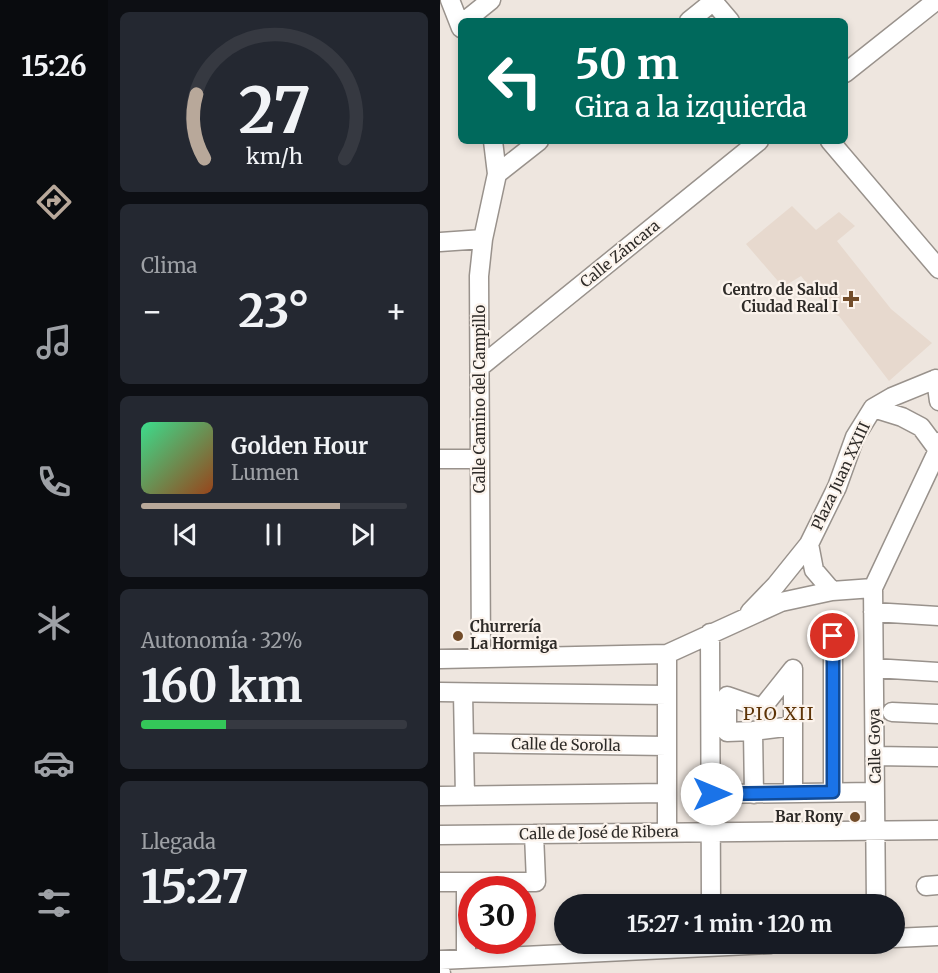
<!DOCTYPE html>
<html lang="es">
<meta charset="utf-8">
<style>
body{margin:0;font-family:Merriweather,serif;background:#242831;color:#f1f3f6;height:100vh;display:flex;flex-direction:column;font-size:22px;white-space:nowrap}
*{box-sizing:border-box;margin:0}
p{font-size:20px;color:#9ea1a6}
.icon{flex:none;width:33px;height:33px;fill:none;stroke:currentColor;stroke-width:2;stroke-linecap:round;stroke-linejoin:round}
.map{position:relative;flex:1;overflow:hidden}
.drawer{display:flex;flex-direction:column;gap:12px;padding:12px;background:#0d0f14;width:332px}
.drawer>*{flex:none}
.banner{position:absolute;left:18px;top:18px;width:390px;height:126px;border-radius:9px;box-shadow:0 3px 9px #0003;background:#00695c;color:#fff;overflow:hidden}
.speed{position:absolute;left:18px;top:876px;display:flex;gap:12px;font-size:30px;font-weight:700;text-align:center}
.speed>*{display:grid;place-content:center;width:78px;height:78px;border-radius:50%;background:#171b24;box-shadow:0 3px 9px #0003;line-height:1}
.speed .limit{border:9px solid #d22;background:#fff;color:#111}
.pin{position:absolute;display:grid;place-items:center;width:51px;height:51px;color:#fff;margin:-26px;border:3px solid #fff;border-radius:50%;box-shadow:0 2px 6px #0007}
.me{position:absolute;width:66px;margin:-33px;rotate:90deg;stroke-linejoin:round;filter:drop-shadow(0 0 4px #0008)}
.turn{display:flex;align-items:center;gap:21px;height:126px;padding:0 18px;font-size:27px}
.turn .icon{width:78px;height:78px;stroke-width:2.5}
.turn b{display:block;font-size:42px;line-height:51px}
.big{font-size:45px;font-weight:700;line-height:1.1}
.drawer .widget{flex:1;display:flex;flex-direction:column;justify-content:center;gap:9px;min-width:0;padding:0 21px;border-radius:9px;background:#242831}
.drawer .dial{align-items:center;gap:0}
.dial svg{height:156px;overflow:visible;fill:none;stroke:#363941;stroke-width:7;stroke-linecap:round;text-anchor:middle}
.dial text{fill:#f1f3f6;stroke:none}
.song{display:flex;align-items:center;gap:18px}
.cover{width:72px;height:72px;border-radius:9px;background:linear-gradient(135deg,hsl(150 70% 55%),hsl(20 70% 35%))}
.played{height:6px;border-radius:3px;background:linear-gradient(90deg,#b8a89a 75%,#363941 75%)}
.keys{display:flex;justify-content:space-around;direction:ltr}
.heat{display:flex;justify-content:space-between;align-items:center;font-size:33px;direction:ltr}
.charge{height:9px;border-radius:4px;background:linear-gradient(90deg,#34c759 32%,#363941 0)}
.trip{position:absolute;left:114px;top:894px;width:351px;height:60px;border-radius:30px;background:#171b24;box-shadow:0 3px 9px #0003;font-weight:700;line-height:60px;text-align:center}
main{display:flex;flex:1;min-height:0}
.tab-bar{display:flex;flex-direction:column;width:108px;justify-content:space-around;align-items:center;background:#090b0e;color:#9ea1a6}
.tab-bar .icon{width:42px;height:42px}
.tab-bar .current{color:#b8a89a}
.tab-bar b{font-size:27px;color:#f1f3f6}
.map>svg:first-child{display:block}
.built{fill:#e7d9ce}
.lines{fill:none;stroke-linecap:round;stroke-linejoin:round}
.street-casing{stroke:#99928c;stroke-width:21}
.street{stroke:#fff;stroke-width:18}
.route-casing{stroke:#114b97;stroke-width:15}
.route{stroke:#1a73e8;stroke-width:10}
.poi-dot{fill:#724c29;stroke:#fbf3ec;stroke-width:2}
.labels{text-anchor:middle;stroke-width:4.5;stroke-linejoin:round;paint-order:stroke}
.street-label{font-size:15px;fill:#2e2b28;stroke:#fbf3ec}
.poi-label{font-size:15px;font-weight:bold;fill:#2e2b28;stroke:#fbf3ec;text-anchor:end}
.quarter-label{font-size:18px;letter-spacing:1.5px;fill:#5d3407;stroke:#fbf3ec}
</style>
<main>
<nav class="tab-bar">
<b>15:26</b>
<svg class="icon current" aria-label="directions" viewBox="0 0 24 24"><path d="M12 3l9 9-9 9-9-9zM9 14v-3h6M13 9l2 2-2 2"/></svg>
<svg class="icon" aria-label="music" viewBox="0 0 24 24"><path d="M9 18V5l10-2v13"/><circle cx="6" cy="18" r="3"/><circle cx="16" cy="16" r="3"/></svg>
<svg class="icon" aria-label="phone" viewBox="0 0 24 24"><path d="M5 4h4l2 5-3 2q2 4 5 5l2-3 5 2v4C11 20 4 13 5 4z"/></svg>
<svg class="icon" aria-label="climate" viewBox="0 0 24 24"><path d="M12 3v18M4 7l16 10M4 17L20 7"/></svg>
<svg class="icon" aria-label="car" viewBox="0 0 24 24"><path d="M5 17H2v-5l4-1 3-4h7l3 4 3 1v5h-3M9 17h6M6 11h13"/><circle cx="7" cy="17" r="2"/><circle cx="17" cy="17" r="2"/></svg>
<svg class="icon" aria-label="filters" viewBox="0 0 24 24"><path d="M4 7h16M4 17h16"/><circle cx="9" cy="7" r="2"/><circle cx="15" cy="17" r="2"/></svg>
</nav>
<section class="drawer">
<div class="widget dial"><svg viewBox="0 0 100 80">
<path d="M14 69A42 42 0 1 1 86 69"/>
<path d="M14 69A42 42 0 0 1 10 36" stroke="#b8a89a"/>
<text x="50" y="56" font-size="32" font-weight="700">27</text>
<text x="50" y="72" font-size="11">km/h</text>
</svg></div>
<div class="widget"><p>Clima</p>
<div class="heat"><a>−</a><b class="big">23°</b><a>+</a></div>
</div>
<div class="widget">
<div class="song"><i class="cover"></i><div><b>Golden Hour</b><p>Lumen</p></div></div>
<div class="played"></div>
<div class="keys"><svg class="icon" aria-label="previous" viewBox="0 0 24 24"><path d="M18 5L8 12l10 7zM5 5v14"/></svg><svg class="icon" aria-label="pause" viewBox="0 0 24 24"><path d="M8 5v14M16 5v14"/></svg><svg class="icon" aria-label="next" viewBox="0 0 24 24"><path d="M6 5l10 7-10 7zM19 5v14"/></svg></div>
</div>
<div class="widget"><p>Autonomía · 32%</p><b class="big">160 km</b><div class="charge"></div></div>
<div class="widget"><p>Llegada</p><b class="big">15:27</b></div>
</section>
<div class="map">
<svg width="499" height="973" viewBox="0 0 499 973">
<rect width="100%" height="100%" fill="#eee6df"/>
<path class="built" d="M 352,206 L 376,230 L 399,212 L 415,226 L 397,241 L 451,309 L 492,343 L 449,381 L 399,316 L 391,313 L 361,276 L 343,287 L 306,244 Z"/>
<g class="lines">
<defs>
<path id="street" d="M 10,0 L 21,28
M 272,0 L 290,21
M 25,21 L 51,0
M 249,21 L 275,0
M 405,73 L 497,0
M 390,141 L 499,269
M 57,174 L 99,141
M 0,242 L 43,239
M 40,367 L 319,141
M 496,379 L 499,401
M 433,408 L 462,417 L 481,427 L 498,450
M 0,459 L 40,459
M 369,544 L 374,570 L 392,591
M 310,612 L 336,585 L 369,544 L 397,487 L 415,437 L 433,408 L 452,397 L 496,379
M 433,612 L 499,616
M 270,633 L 271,904
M 227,654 L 227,833
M 41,658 L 39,276 L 43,239 L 57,174 L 53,141
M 0,659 L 227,654 L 341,602 L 392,591 L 433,588
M 434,668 L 499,672
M 0,692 L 227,695
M 23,693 L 25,796
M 452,712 L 499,714
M 353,726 L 313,731 L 287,732 L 287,696 L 322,708 L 353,669
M 313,731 L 314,794
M 24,743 L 227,746
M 435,756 L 499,757
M 393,792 L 393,636
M 353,793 L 353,669
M 272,794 L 435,792
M 0,796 L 227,793
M 0,835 L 499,830
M 0,882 L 96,882 L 94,834
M 26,882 L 26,959
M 486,886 L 499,885
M 436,904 L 433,588 L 498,450 L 499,442
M 454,938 L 499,936
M 0,960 L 331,944
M 0,972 L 1,973"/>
</defs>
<use href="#street" class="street-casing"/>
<use href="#street" class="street"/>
</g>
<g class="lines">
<defs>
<path id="route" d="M 272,794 L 393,792 L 393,636"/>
</defs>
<use href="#route" class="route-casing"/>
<use href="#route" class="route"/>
</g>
<g class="poi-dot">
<path d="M408 290h6v6h6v6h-6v6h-6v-6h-6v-6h6z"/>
<circle cx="18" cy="636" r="6"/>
<circle cx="415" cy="817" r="6"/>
</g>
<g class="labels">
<g class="street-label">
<text transform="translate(180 254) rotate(-39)" y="5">Calle Záncara</text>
<text transform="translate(40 399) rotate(-90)" y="5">Calle Camino del Campillo</text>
<text transform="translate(401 476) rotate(-65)" y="5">Plaza Juan XXIII</text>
<text transform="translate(126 745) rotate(1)" y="5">Calle de Sorolla</text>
<text transform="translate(435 746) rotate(-91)" y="5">Calle Goya</text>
<text transform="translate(159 833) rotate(-1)" y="5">Calle de José de Ribera</text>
</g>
<g class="poi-label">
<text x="398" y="295">Centro de Salud<tspan x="398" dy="17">Ciudad Real I</tspan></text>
<text x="30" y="632" text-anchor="start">Churrería<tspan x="30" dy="17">La Hormiga</tspan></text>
<text x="403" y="822">Bar Rony</text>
</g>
<g class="quarter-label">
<text x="339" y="720">PIO XII</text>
</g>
</g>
</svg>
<div class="speed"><div class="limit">30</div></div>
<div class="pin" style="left:393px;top:636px;background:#d93025"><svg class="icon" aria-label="arrive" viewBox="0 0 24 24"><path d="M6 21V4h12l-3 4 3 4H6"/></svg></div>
<svg class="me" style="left:272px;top:794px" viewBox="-20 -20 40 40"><circle r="19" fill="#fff"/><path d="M0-13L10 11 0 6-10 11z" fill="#1a73e8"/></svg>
<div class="trip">15:27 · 1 min · 120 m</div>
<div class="banner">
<div class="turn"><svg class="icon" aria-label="left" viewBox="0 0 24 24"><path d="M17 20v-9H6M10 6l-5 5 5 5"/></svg><div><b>50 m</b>Gira a la izquierda</div></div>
</div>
</div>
</main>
